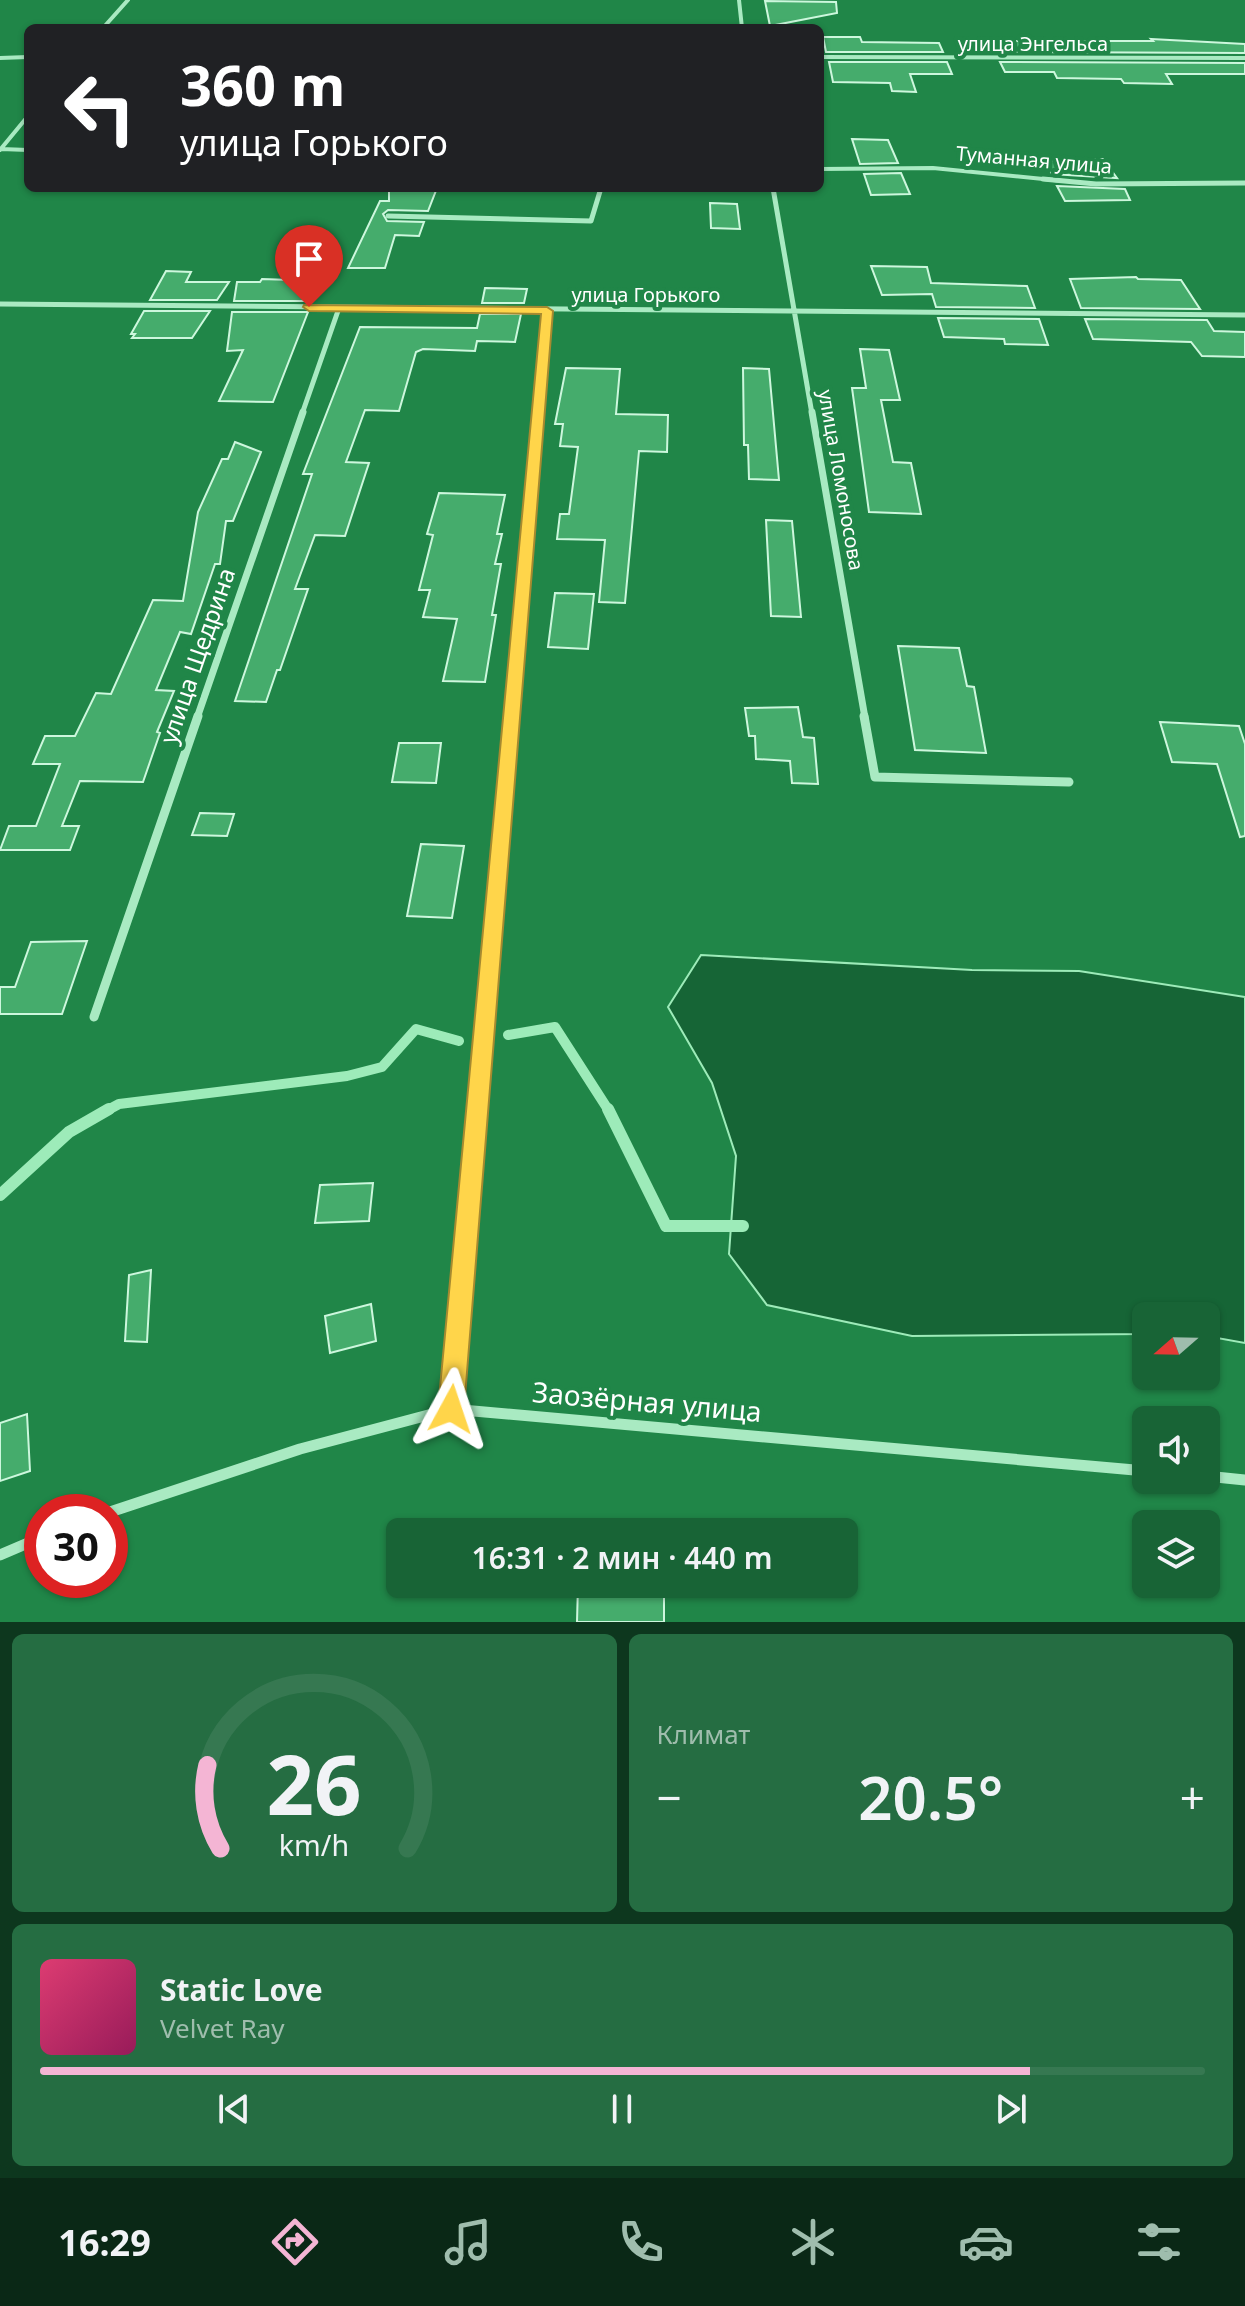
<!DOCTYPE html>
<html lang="ru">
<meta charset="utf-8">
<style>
body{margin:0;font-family:"Noto Sans",sans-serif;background:#256d42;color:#f1f3f6;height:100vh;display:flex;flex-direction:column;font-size:30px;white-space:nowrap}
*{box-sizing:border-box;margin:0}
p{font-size:26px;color:#9fbdad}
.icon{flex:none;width:44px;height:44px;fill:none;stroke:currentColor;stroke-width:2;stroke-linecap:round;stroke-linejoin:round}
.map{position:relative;height:1622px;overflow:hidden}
.drawer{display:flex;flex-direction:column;gap:12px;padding:12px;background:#0d371e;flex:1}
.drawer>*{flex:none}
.guide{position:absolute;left:24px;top:24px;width:800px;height:168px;border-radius:12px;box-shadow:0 2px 6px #0004;background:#202124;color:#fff;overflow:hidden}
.needle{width:52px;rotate:250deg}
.buttons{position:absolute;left:1132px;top:1302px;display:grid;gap:16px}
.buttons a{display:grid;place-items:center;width:88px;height:88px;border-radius:12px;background:#186436;box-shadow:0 2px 6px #0004;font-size:40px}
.speed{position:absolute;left:24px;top:1494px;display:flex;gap:16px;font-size:40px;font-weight:700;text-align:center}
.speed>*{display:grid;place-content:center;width:104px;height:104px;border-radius:50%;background:#186436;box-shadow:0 2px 6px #0004;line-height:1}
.speed .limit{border:12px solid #d22;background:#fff;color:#111}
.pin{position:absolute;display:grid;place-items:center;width:68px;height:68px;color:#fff;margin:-82px -34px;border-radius:50% 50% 50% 0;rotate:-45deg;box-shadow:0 0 8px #0007}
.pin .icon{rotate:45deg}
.me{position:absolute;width:88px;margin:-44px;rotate:5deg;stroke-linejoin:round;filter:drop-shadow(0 0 6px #0008)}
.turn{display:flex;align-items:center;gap:28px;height:168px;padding:0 24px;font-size:36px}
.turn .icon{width:104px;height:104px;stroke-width:2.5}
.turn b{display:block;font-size:56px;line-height:68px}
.big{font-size:60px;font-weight:600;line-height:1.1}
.drawer .tile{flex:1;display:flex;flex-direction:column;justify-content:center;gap:12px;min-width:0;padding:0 28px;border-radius:12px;background:#256d42}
.drawer .dial{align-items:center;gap:0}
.dial svg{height:208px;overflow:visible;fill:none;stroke:#367851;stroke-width:7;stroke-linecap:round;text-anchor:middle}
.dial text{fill:#f1f3f6;stroke:none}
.song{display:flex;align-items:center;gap:24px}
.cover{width:96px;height:96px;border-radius:12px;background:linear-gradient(135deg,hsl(340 70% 55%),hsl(330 70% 35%))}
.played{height:8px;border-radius:4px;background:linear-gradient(90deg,#f4b5d4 85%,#367851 85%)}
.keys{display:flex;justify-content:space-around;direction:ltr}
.heat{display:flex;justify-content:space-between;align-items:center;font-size:44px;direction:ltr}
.drawer .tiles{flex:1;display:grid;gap:12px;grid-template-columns:1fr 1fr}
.tile:last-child{grid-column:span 2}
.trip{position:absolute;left:386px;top:1518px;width:472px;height:80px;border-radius:12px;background:#186436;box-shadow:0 2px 6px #0004;font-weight:600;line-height:80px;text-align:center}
.tabs{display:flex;height:128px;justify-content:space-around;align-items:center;background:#0a2816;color:#9fbdad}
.tabs .icon{width:56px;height:56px}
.tabs .selected{color:#f4b5d4}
.tabs b{font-size:36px;color:#f1f3f6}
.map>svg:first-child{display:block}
.water{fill:#166536;stroke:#9debb9;stroke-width:2}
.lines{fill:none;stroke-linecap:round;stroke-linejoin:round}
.stream-far1{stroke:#9debb9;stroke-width:10}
.stream{stroke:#9debb9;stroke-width:12}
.building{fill:#45ac6c;stroke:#cdf7dd;stroke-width:2}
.minor-far4{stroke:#a9eac2;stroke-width:4}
.minor-far3{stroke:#a9eac2;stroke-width:5}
.minor-far2{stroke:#a9eac2;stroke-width:7}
.minor-far1{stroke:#a9eac2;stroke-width:9}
.minor{stroke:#a9eac2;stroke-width:11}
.route{fill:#ffd54a;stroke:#a68a30;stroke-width:2}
.labels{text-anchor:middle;stroke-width:8;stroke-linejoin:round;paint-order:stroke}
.far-street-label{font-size:20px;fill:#fff;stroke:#208648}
.street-label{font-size:24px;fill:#fff;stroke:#208648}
.near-street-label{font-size:28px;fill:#fff;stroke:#208648}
</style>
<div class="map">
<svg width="1245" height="1622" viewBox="0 0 1245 1622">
<rect width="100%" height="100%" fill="#208648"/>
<path class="water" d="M 701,955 L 972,970 L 1079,971 L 1245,997 L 1245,1343 L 1206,1336 L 1206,1316 L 1146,1316 L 1146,1334 L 912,1336 L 767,1305 L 729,1254 L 736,1156 L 712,1083 L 668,1007 Z"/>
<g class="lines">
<path class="stream-far1" d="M 508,1035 L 555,1027 L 609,1111
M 106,1111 L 119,1104 L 347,1076 L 382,1067 L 416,1029 L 459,1041"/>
<path class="stream" d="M 608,1109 L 666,1226 L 743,1226
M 0,1195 L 69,1132 L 109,1109"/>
</g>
<path class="building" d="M 765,1 L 836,2 L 837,13 L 770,26 Z
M 823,37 L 860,37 L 862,42 L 939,43 L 943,52 L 826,52 Z
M 1151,39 L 1245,44 L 1245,53 L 995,52 L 990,41 L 1153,41 Z
M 829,62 L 947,62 L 952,74 L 910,74 L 916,92 L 892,91 L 890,83 L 833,82 Z
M 1000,62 L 1245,63 L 1245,74 L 1166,74 L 1172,84 L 1124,83 L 1121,79 L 1057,78 L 1054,72 L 1005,72 Z
M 852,139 L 888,140 L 898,163 L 860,164 Z
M 1103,159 L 1117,178 L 1052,174 L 1045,161 Z
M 901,173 L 910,194 L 871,195 L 864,174 Z
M 1057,186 L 1125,189 L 1130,200 L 1065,201 Z
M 389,188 L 437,188 L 428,211 L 388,210 L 383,214 L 387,221 L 424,222 L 419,236 L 395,235 L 385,268 L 348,268 L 380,201 L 389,201 Z
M 710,203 L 737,204 L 740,229 L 711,228 Z
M 871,266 L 927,267 L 931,283 L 1027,286 L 1035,308 L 936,307 L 932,294 L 882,295 Z
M 166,271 L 191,272 L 186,282 L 229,282 L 217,300 L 150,300 Z
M 1136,277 L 1138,279 L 1181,280 L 1200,309 L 1081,308 L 1070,279 Z
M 262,279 L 319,281 L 312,301 L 234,301 L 237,282 L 260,282 Z
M 485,288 L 527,289 L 524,303 L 482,303 Z
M 144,311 L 210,311 L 192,338 L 132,338 L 135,334 L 131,334 Z
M 232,312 L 308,312 L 273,402 L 219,401 L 243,350 L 227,351 Z
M 480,314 L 521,314 L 515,342 L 477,341 L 475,351 L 423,349 L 416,352 L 399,411 L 365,410 L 346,462 L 369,463 L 345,536 L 315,535 L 295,589 L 308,589 L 280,670 L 277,670 L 266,702 L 235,701 L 312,474 L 303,474 L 360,327 L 477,328 Z
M 938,318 L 1039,319 L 1048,345 L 1005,344 L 1004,339 L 944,337 Z
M 1085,319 L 1207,320 L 1214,331 L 1245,332 L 1245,357 L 1202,356 L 1191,342 L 1093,339 Z
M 860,349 L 889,350 L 900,400 L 881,400 L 893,462 L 911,463 L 921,514 L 869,512 L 852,388 L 866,388 Z
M 566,368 L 620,369 L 616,414 L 668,415 L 667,452 L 639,451 L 625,603 L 599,602 L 605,540 L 557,539 L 560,514 L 569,514 L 578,447 L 560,446 L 563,424 L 555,424 Z
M 743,368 L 769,369 L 779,480 L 749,479 L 748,445 L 744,445 Z
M 235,442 L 261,452 L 233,521 L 226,521 L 220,564 L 215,564 L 191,634 L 180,632 L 156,690 L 174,691 L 157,732 L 160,733 L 143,782 L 80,781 L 62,826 L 79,826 L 70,850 L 0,850 L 9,826 L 36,826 L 60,764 L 33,764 L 45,736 L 75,736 L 96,693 L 111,694 L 153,600 L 183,601 L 198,512 L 222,459 L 228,459 Z
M 439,493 L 505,495 L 497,534 L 502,534 L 495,564 L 501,564 L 492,615 L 496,615 L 485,682 L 443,681 L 457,619 L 423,617 L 430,590 L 419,590 L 433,535 L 427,534 Z
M 766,520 L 792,521 L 801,617 L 771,616 Z
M 555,593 L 594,594 L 588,649 L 548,647 Z
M 898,646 L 959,648 L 967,686 L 974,687 L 986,753 L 915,750 Z
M 798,707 L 803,737 L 814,738 L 818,784 L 792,783 L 790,761 L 756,759 L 755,736 L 749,736 L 745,708 Z
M 1160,722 L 1239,726 L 1245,744 L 1245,836 L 1240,837 L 1217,764 L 1172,762 Z
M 399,743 L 441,743 L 436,783 L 392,782 Z
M 200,813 L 234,814 L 227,836 L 192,835 Z
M 421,844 L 464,846 L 452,918 L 407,916 Z
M 87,941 L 62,1014 L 0,1014 L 0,987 L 15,987 L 31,942 Z
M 373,1183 L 369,1221 L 315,1223 L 320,1185 Z
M 151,1270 L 147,1342 L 125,1341 L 129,1275 Z
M 371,1304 L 376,1341 L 330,1353 L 325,1316 Z
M 27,1414 L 30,1471 L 0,1481 L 0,1423 Z
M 578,1584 L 664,1584 L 664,1622 L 577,1622 Z"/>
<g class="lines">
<path class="minor-far4" d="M 739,0 L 742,28
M 103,28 L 128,0
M 820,57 L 1245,58
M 0,58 L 28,57
M 1,149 L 28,150
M 0,150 L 28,116
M 820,169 L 933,168 L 1063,181"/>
<path class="minor-far3" d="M 1043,179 L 1096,184 L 1245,183
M 773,188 L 812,414
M 388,216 L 591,221 L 601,188
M 0,304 L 1245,315
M 302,414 L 339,308
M 538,414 L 547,311"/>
<path class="minor-far2" d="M 812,412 L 865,718
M 197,718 L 303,412
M 511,718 L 538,412"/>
<path class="minor-far1" d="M 864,716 L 875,777 L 1069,782
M 94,1017 L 198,716
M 477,1111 L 512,716"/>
<path class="minor" d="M 451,1409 L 477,1109
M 1206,1476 L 1245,1480
M 110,1512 L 300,1449 L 451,1409 L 1146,1471
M 0,1555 L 42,1537"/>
</g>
<path class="route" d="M 304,305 L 547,307 L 553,311 L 464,1409 L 460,1418 L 451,1422 L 442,1418 L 438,1409 L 541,314 L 309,311 L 303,307 Z"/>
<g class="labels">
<g class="far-street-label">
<text x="1033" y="51">улица Энгельса</text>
<text transform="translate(1034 160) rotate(5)" y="7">Туманная улица</text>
<text x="646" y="302">улица Горького</text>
<text transform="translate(841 480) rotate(80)" y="7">улица Ломоносова</text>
</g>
<g class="street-label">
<text transform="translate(198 656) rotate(-71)" y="8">улица Щедрина</text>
</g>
<g class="near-street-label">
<text transform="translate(647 1402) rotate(5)" y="10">Заозёрная улица</text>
</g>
</g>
</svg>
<div class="buttons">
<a><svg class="needle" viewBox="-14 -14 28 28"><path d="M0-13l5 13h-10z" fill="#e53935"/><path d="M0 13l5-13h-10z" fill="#9fbdad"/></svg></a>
<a><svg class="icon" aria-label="sound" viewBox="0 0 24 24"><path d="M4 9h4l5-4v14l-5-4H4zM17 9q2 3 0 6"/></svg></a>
<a><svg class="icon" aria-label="layers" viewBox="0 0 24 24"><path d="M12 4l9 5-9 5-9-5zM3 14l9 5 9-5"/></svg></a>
</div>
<div class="speed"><div class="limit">30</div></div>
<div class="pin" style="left:309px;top:307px;background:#d93025"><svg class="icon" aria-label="arrive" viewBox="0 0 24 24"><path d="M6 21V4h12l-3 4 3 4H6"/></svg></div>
<svg class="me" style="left:451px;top:1409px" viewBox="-20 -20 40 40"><path d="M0-17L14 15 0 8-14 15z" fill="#ffd54a" stroke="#fff" stroke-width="4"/></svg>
<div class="trip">16:31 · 2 мин · 440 m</div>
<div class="guide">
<div class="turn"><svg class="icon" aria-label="left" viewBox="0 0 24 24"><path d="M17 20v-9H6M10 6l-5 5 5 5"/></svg><div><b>360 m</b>улица Горького</div></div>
</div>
</div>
<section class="drawer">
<div class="tiles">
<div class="tile dial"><svg viewBox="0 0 100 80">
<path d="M14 69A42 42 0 1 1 86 69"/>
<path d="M14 69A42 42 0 0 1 9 37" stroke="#f4b5d4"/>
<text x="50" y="56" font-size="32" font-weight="700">26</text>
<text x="50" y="72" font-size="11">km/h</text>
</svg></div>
<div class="tile"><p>Климат</p>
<div class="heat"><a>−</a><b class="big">20.5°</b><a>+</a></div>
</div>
<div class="tile">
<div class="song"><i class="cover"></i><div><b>Static Love</b><p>Velvet Ray</p></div></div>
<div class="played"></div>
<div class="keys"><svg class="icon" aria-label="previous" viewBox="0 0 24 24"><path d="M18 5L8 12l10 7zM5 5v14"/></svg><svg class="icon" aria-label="pause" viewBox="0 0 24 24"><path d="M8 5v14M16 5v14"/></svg><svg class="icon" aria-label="next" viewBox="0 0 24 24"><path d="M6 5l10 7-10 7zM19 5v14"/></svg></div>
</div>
</div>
</section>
<nav class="tabs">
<b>16:29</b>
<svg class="icon selected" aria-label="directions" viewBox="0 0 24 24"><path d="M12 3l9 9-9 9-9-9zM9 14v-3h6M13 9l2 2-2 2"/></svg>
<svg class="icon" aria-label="music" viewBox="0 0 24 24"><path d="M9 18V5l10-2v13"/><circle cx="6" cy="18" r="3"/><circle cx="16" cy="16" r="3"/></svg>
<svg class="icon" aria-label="phone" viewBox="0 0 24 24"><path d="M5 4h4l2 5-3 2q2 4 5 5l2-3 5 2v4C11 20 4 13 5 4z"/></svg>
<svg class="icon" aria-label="climate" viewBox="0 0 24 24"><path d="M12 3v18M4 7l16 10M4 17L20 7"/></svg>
<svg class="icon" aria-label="car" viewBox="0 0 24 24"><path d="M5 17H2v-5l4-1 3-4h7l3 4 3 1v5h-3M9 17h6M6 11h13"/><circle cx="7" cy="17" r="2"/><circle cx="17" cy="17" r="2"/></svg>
<svg class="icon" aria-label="filters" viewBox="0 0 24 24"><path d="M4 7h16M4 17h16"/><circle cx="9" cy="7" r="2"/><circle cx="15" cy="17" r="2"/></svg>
</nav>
